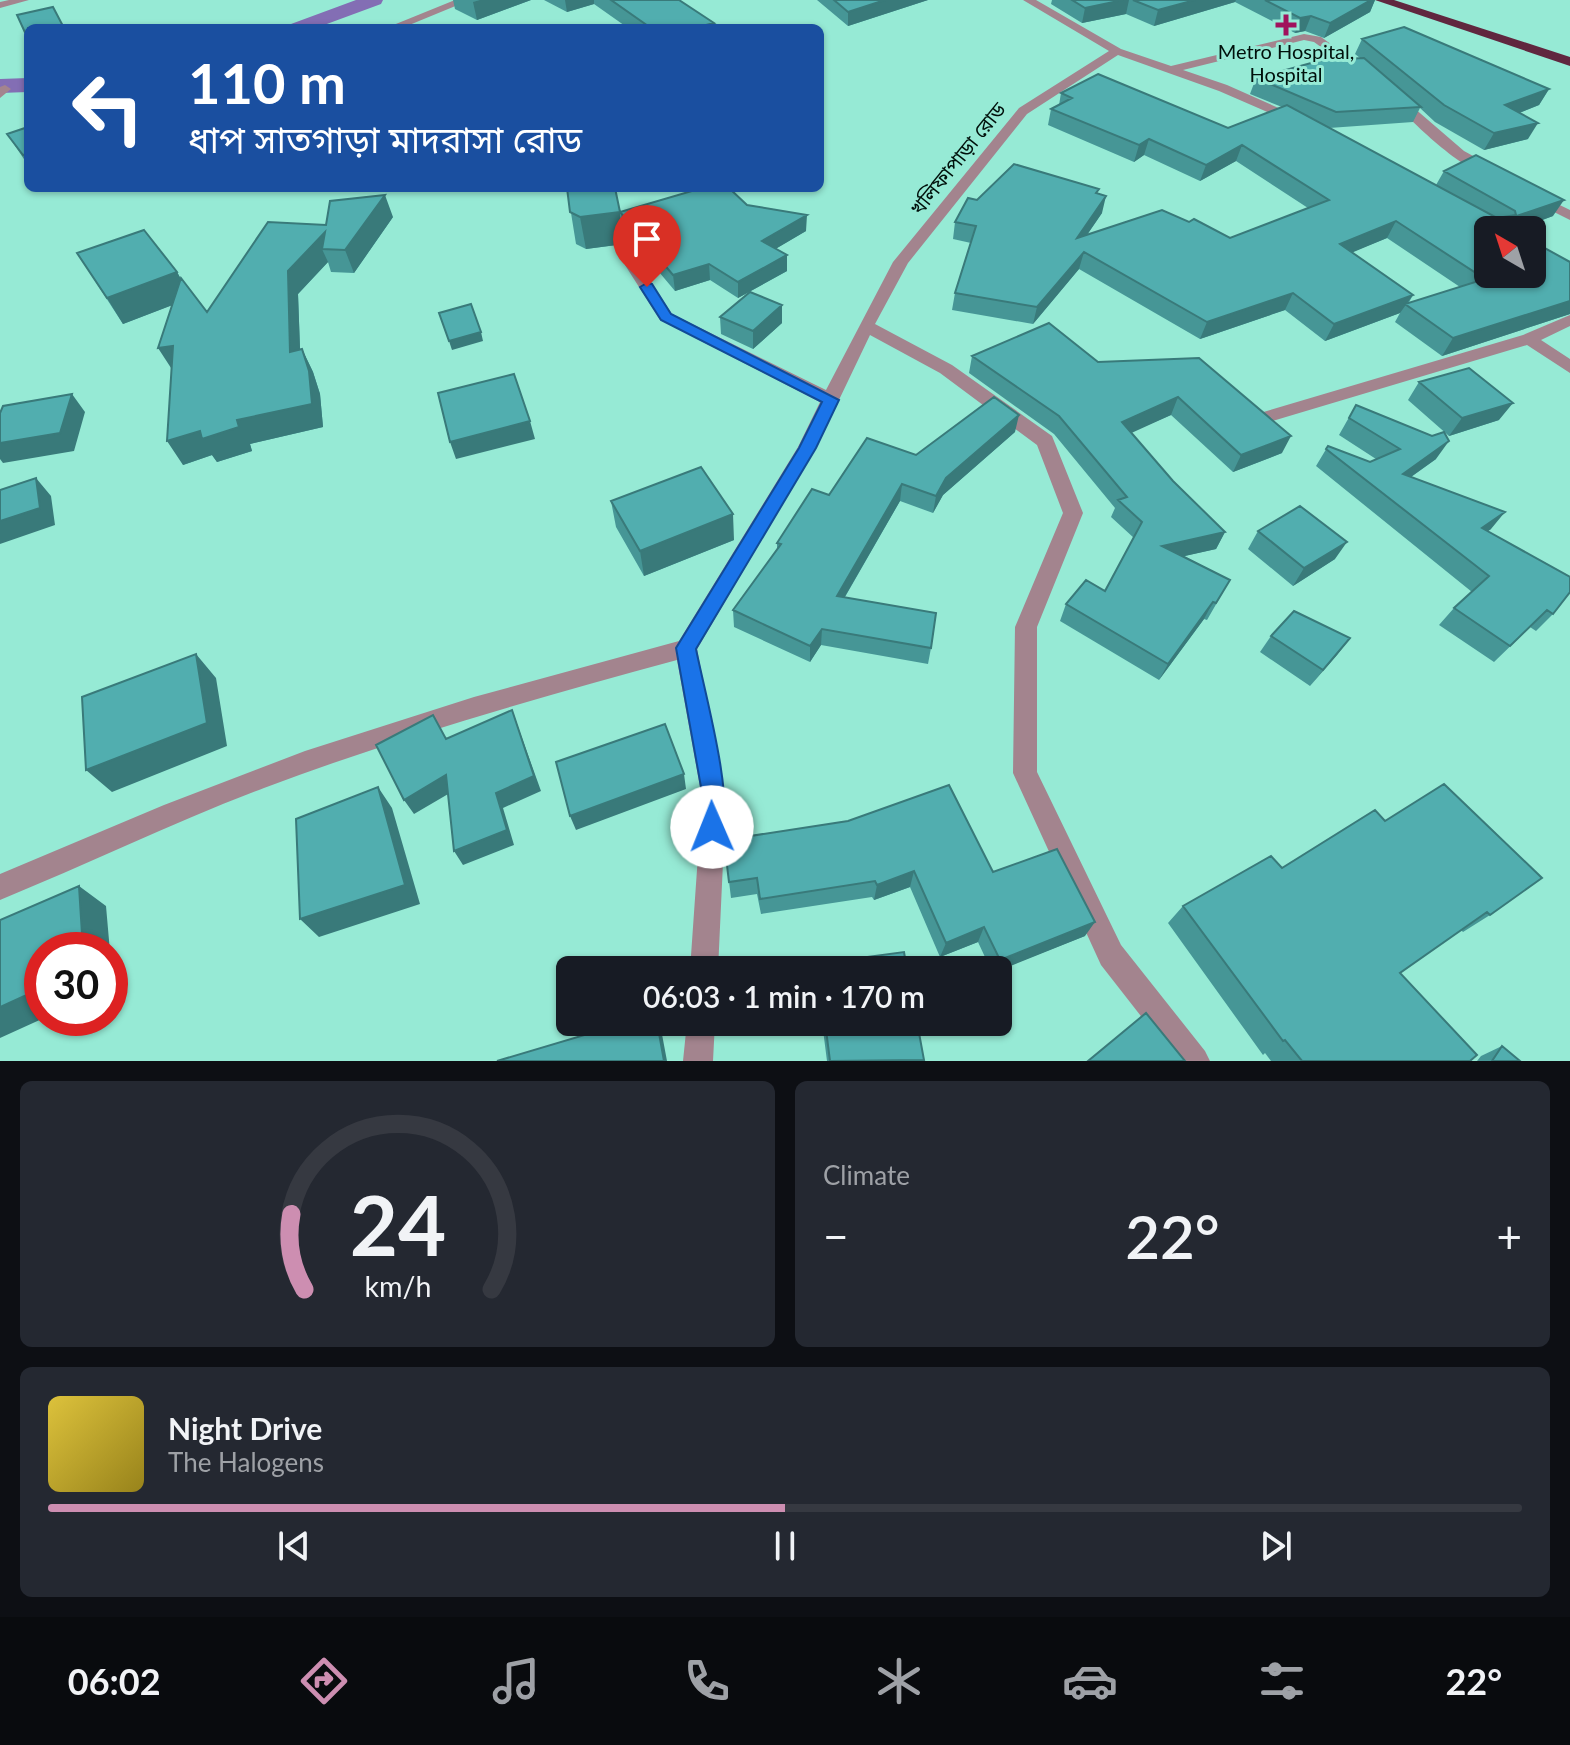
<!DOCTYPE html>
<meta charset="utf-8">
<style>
body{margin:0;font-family:Lato,"Noto Sans Bengali",sans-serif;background:#242831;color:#f1f3f6;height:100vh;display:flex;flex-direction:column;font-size:30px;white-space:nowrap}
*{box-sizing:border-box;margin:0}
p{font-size:26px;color:#9ea1a6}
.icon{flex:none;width:44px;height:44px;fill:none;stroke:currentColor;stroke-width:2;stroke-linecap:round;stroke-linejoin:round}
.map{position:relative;height:1061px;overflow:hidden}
.side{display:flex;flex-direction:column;gap:20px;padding:20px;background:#0d0f14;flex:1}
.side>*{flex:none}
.guide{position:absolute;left:24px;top:24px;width:800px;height:168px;border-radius:12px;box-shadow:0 2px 6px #0004;background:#1a4fa0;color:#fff;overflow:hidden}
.needle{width:52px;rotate:321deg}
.controls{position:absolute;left:1474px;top:216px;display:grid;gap:16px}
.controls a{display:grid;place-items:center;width:72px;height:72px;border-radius:12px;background:#171b24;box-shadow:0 2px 6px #0004;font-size:40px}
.speed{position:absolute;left:24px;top:932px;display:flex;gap:16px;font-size:40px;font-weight:700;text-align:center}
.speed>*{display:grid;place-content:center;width:104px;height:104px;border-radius:50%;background:#171b24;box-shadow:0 2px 6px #0004;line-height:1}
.speed .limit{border:12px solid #d22;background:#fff;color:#111}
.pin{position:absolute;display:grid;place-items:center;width:68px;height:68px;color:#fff;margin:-82px -34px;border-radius:50% 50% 50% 0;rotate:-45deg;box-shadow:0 0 8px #0007}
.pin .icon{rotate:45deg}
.me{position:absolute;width:88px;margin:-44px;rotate:359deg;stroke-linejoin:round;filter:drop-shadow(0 0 6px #0008)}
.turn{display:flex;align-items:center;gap:28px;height:168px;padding:0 32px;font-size:36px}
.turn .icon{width:104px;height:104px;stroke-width:2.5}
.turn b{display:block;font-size:56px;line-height:68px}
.big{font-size:60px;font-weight:600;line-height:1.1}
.side .widget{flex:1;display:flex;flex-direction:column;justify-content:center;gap:12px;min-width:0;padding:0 28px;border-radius:12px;background:#242831}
.side .dial{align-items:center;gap:0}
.dial svg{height:208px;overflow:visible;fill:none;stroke:#363941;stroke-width:7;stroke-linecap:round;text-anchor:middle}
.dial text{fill:#f1f3f6;stroke:none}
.song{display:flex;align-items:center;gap:24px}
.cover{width:96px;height:96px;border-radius:12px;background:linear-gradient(135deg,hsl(50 70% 55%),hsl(50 70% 35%))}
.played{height:8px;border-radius:4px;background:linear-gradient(90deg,#cd8eb1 50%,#363941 50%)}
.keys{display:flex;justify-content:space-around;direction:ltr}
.heat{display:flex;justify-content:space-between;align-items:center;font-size:44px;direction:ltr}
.side .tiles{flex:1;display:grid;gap:20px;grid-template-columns:1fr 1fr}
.widget:last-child{grid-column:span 2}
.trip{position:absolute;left:556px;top:956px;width:456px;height:80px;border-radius:12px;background:#171b24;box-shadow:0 2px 6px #0004;font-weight:600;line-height:80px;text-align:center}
.menu{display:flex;height:128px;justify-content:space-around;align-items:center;background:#090b0e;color:#9ea1a6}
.menu .icon{width:56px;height:56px}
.menu .active{color:#cd8eb1}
.menu b{font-size:36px;color:#f1f3f6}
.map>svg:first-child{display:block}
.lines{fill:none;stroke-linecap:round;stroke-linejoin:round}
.canal{fill:#836eb4;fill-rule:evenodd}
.minor{fill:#a3848e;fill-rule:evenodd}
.highway{fill:#60273f;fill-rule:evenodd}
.wall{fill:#469696;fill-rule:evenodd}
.shaded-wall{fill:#397a7a}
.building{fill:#51aeaf;stroke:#397a7a;stroke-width:2}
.route{fill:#1a73e8;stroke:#114b97;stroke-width:2}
.poi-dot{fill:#a0135c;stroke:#96ead5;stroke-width:3}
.labels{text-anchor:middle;stroke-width:6;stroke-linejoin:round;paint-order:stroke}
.far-poi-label{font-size:20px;fill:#00100b;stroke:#96ead5}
.far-street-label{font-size:20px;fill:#00100b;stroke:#96ead5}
</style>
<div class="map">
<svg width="1570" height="1061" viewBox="0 0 1570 1061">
<rect width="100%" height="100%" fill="#96ead5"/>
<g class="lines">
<path class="canal" d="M 356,0 L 383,0 L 381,4 L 316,28 L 288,28 L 291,24 Z
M 28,78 L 28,92 L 0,93 L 0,79 Z"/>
<path class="minor" d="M 9,0 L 29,0 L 0,8 L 0,2 Z
M 455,0 L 470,0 L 402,28 L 386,28 Z
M 1023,0 L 1036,0 L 1121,49 L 1171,66 L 1304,34 L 1321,37 L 1374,75 L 1364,78 L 1314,42 L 1304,40 L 1183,70 L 1227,85 L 1301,118 L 1301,124 L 1297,125 L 1219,91 L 1118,55 L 1027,114 L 908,263 L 875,324 L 952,365 L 1052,436 L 1083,513 L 1037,627 L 1037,772 L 1121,945 L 1205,1051 L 1210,1061 L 1176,1061 L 1101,965 L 1013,773 L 1015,627 L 1063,513 L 1037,445 L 940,373 L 870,335 L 816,448 L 697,649 L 726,798 L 718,970 L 690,970 L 702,798 L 677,660 C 538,698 399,737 264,788 C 174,822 88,864 0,900 L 0,874 L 164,805 L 305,751 L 474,697 L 679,641 L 798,447 L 820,402 L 660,320 L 625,265 L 633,260 L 638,262 L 672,314 L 826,390 L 893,262 L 1019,108 L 1109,51 Z
M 5,85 L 11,89 L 0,98 L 0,87 Z
M 1391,95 L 1399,95 L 1464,151 L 1495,168 L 1495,174 C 1466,178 1412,120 1391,101 Z
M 1535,193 L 1570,210 L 1570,220 L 1530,200 L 1530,194 Z
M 1570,315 L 1570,326 L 1541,340 L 1570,359 L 1570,373 L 1527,345 L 1256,426 L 1247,420 L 1250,416 L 1523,335 Z
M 687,1022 L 715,1022 L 713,1061 L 683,1061 Z"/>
<path class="highway" d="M 1375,0 L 1394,0 L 1570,57 L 1570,66 Z"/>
</g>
<path class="wall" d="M 453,0 L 531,0 L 477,20 L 455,9 Z
M 544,0 L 679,0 L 714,28 L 628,28 L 594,4 L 567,12 Z
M 817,0 L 928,0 L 848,26 Z
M 1052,0 L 1375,0 L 1370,12 L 1324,38 L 1305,31 L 1295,33 L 1235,2 L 1154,26 L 1126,14 L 1082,23 L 1051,4 Z
M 1362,39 L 1549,89 L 1539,105 L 1519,113 L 1528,139 L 1484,150 L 1435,122 L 1420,108 L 1413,122 L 1329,128 L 1436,185 L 1444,171 L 1553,216 L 1515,230 L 1488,230 L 1570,262 L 1570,314 L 1442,356 L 1395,322 L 1400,313 L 1325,341 L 1285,310 L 1200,339 L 1079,269 L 1033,324 L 952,310 L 955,293 L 971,243 L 953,239 L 955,222 L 977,200 L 1098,194 L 1102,213 L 1087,235 L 1230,238 L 1308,208 L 1236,161 L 1200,181 L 1144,155 L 1134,162 L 1048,125 L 1051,109 L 1059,105 L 1061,93 L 1228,128 L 1282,107 L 1250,94 L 1256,78 L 1360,58 L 1355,54 ZM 1387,238 L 1460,287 L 1408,304 L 1413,295 L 1352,252 Z
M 28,127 L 28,165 L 7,134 Z
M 567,188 L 624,244 L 586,249 L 576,244 Z
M 747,205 L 806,231 L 775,249 L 787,271 L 738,298 L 710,280 L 675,291 L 622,228 L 620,212 Z
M 393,217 L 354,273 L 331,272 L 328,262 L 298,294 L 300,349 L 302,349 L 313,372 L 320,394 L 323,427 L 250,444 L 252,451 L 217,462 L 212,455 L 183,465 L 171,369 L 172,305 L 123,324 L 77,253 L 177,272 L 181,279 L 207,312 L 326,225 Z
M 720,317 L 782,323 L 753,349 L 721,334 Z
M 972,356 L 1098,362 L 1199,358 L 1282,453 L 1233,472 L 1171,415 L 1131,432 L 1173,481 L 1225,532 L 1216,549 L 1184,556 L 1230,580 L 1207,620 L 1204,619 L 1159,680 L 1060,621 L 1066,604 L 1105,591 L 1134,538 L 1111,517 L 1115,508 L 1054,434 L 969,373 Z
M 1419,382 L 1499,420 L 1449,436 L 1408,400 Z
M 1356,405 L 1436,459 L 1411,477 L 1491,529 L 1488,531 L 1553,614 L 1536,631 L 1530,627 L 1494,662 L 1439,625 L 1454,608 L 1472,592 L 1316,466 L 1328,446 L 1370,462 L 1376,459 L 1339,435 Z
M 1015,432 L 943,495 L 933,513 L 900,501 L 845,597 L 931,648 L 928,664 L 821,645 L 810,662 L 734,627 L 733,610 L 777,551 L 777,543 L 829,495 L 916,455 Z
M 611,501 L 734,540 L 644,576 L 616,527 Z
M 1258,531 L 1335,559 L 1293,586 L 1248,549 Z
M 1271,636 L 1350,638 L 1310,686 L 1260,652 Z
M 1385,821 L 1490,915 L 1463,932 L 1461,930 L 1400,973 L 1470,1061 L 1271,1061 L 1265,1053 L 1263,1055 L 1168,923 L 1183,906 L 1282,868 Z
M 724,840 L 993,872 L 1085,936 L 998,970 L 991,970 L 978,942 L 940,957 L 910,887 L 874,900 L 872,897 L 761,914 L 757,894 L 731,898 Z
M 822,1022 L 917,1022 L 924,1060 L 827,1061 Z
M 1502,1046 L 1520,1061 L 1477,1061 L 1481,1056 Z"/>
<path class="shaded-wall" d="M 480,0 L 531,0 L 477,20 L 473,2 Z
M 565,0 L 594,0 L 594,4 L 567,12 Z
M 885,0 L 928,0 L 848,26 L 848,12 Z
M 1123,0 L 1129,0 L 1126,14 L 1082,23 L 1085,8 Z
M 1195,0 L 1236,0 L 1235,2 L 1154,26 L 1158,10 Z
M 1371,0 L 1375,0 L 1370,12 L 1324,38 L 1330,23 Z
M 1311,16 L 1305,31 L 1295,33 L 1300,18 Z
M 714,23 L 714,28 L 694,28 Z
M 1549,89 L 1539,105 L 1496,122 L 1505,105 Z
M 1538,123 L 1528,139 L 1484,150 L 1494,133 Z
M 1149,139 L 1144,155 L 1134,162 L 1139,145 Z
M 1242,145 L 1236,161 L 1200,181 L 1206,165 Z
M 28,154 L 28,163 L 23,155 Z
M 385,195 L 393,217 L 354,273 L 345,250 Z
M 1106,196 L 1102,213 L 1073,255 L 1077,238 Z
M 1564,200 L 1553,216 L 1515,230 L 1494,230 L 1499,222 Z
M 620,212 L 624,244 L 586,249 L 580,217 Z
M 807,215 L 806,231 L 762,257 L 762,241 Z
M 1396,221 L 1387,238 L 1332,261 L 1340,244 Z
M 325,232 L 322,249 L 328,262 L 298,294 L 301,375 L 290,352 L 288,271 Z
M 1084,252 L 1079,269 L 1033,324 L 1037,307 Z
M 787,255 L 787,271 L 738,298 L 738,282 Z
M 709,264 L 710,280 L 675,291 L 673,275 Z
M 177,272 L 191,298 L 123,324 L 107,298 Z
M 1293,293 L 1285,310 L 1200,339 L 1207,322 Z
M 1413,295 L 1400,313 L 1325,341 L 1334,324 Z
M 1570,301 L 1570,314 L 1442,356 L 1453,338 Z
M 782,305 L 782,323 L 753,349 L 753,331 Z
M 481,332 L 483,341 L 452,350 L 449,341 Z
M 173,346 L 173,371 L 158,348 Z
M 302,349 L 313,372 L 320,394 L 323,427 L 250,444 L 252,451 L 217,462 L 212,455 L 183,465 L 167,441 L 237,420 Z
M 72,394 L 85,412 L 74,451 L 3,463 L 0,459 L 0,443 Z
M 1178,397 L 1171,415 L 1116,440 L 1122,422 Z
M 1513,403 L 1499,420 L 1449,436 L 1462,418 Z
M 1019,415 L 1015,432 L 943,495 L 933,513 L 936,496 L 946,478 Z
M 530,421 L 535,439 L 456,459 L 450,442 Z
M 1291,436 L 1282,453 L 1233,472 L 1241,455 Z
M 1449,441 L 1436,459 L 1391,491 L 1403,474 Z
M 36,478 L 51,496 L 55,525 L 0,544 L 0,521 Z
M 902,484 L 900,501 L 836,612 L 837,596 Z
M 1505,512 L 1491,529 L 1468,545 L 1482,528 Z
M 733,514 L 734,540 L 644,576 L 640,551 Z
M 1225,532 L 1216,549 L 1154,563 L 1162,546 Z
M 1347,542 L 1335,559 L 1293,586 L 1304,568 Z
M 1213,602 L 1204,619 L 1159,680 L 1168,664 Z
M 822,629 L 821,645 L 810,662 L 810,646 Z
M 1350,638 L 1337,655 L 1310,686 L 1323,670 Z
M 196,654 L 216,678 L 227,746 L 112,792 L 86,770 Z
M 512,710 L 541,791 L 503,808 L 514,845 L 463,865 L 454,851 Z
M 684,774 L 686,789 L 576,830 L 570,816 Z
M 446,775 L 455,790 L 414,814 L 404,800 Z
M 378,787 L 392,808 L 420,904 L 319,937 L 300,919 Z
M 914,871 L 910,887 L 874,900 L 877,885 Z
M 79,886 L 106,906 L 113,986 L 110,988 L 110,950 L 83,950 Z
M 1095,922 L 1085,936 L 998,971 L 998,970 L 994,970 L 1000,960 Z
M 984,927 L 978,942 L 940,957 L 946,943 Z
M 42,988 L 42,1018 L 44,1018 L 0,1038 L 0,1007 Z
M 657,1022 L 659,1022 L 661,1029 L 667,1061 L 664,1061 Z"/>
<path class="building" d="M 611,0 L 679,0 L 714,23 L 694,28 L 651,28 Z
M 834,0 L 885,0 L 848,12 Z
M 1072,0 L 1123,0 L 1085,8 Z
M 1133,0 L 1195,0 L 1158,10 Z
M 1265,0 L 1371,0 L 1330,23 L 1311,16 L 1300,18 Z
M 53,7 L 64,28 L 28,28 L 28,39 L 17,15 Z
M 1404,27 L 1549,89 L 1505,105 L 1538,123 L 1494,133 L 1444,105 L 1362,39 Z
M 1364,58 L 1421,107 L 1336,112 L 1256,78 L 1322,60 Z
M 1098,74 L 1228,128 L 1287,105 L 1497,218 L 1516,215 L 1515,211 L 1444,171 L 1476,155 L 1564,200 L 1499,222 L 1513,230 L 1488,230 L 1488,274 L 1532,274 L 1532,241 L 1570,262 L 1570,301 L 1453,338 L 1405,304 L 1485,279 L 1396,221 L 1340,244 L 1413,295 L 1334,324 L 1293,293 L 1207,322 L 1084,252 L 1037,307 L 955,293 L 976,226 L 955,222 L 968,198 L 977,200 L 1014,164 L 1099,189 L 1096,193 L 1106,196 L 1077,238 L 1162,210 L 1189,222 L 1194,219 L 1230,238 L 1329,200 L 1242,145 L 1206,165 L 1149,139 L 1139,145 L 1051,109 L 1072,98 L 1061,93 Z
M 28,127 L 28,154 L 23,155 L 7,134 Z
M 567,188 L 615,188 L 620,212 L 580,217 L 570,212 Z
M 702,188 L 729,188 L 747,205 L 807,215 L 762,241 L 787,255 L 738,282 L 709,264 L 673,275 L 620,212 Z
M 385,195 L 345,250 L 322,249 L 325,232 L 288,271 L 290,352 L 302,349 L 309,371 L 312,404 L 237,420 L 239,427 L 202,439 L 200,431 L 167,441 L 173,346 L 158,348 L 181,278 L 207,312 L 268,222 L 326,225 L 330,201 Z
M 144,230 L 177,272 L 107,298 L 77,253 Z
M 750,292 L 782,305 L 753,331 L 720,317 Z
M 471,304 L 481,332 L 449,341 L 439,313 Z
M 1049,323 L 1098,362 L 1199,358 L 1291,436 L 1241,455 L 1178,397 L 1122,422 L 1173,481 L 1225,532 L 1162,546 L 1230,580 L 1216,603 L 1213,602 L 1168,664 L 1066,604 L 1086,580 L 1105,591 L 1142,522 L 1118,500 L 1127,497 L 1059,416 L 972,356 Z
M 1469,368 L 1513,403 L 1462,418 L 1419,382 Z
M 514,374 L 530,421 L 450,442 L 438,393 Z
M 72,394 L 60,433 L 0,443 L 0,413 L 3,406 Z
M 994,397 L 1019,415 L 946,478 L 936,496 L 902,484 L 837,596 L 936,613 L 931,648 L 822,629 L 810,646 L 733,610 L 781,544 L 777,543 L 812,489 L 829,495 L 867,438 L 916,455 Z
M 1356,405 L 1432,436 L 1444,432 L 1449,441 L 1403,474 L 1505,512 L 1482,528 L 1570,577 L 1570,592 L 1553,614 L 1547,610 L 1510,646 L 1454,608 L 1489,576 L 1326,449 L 1328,446 L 1370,462 L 1400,449 L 1349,418 Z
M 701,467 L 733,514 L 640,551 L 611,501 Z
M 36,478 L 40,508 L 0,521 L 0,490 Z
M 1300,506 L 1347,542 L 1304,568 L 1258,531 Z
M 1294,611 L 1350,638 L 1323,670 L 1271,636 Z
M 196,654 L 207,723 L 86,770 L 82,697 Z
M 512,710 L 534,776 L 496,793 L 507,830 L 454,851 L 446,775 L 404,800 L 376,745 L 433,715 L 446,739 Z
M 665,724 L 684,774 L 570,816 L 556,762 Z
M 1444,784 L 1542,878 L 1490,915 L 1487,912 L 1400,973 L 1477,1055 L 1470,1061 L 1302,1061 L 1285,1040 L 1283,1041 L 1183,906 L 1271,856 L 1282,868 L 1375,810 L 1385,821 Z
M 949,785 L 993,872 L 1057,849 L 1095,922 L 1000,960 L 984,927 L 946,943 L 914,871 L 877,885 L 875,881 L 760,899 L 757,878 L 729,882 L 724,840 L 848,821 Z
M 378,787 L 405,885 L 300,919 L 296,819 Z
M 79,886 L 83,950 L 42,950 L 42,988 L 0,1007 L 0,920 Z
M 904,952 L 907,970 L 845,970 L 844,960 Z
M 1146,1013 L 1185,1061 L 1088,1061 Z
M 628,1022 L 657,1022 L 664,1061 L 497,1061 Z
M 825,1022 L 917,1022 L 924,1060 L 830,1061 Z
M 1502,1046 L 1520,1061 L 1492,1061 Z"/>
<path class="route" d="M 647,283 L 652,284 L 671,314 L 839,400 L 816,448 L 696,649 C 704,690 735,800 721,834 L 712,838 L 704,834 L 701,827 L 703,798 L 676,648 L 799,448 L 822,402 L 661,320 L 640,287 Z"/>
<path class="poi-dot" d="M1282 13h8v8h8v8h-8v8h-8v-8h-8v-8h8z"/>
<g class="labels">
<g class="far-poi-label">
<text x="1286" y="59">Metro Hospital,<tspan x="1286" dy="23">Hospital</tspan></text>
</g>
<g class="far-street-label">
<text transform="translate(958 159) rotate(-51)" y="7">খলিফাপাড়া রোড</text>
</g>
</g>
</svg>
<div class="controls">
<a><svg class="needle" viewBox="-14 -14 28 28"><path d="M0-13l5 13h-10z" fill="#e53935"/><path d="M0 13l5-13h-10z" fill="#9ea1a6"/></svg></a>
</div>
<div class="speed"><div class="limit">30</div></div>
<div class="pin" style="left:647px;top:287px;background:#d93025"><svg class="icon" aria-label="arrive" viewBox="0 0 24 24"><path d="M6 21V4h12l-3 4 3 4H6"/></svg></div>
<svg class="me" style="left:712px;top:827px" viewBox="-20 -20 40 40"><circle r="19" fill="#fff"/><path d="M0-13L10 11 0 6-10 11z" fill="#1a73e8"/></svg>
<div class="trip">06:03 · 1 min · 170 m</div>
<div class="guide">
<div class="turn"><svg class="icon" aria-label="left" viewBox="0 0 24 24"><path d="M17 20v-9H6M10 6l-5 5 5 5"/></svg><div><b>110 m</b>ধাপ সাতগাড়া মাদরাসা রোড</div></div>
</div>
</div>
<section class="side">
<div class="tiles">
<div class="widget dial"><svg viewBox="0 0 100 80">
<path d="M14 69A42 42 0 1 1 86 69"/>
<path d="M14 69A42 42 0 0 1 9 40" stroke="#cd8eb1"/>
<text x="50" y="56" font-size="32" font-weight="700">24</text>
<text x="50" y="72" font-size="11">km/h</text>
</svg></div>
<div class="widget"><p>Climate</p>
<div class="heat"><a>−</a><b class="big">22°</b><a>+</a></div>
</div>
<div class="widget">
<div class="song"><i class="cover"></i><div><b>Night Drive</b><p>The Halogens</p></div></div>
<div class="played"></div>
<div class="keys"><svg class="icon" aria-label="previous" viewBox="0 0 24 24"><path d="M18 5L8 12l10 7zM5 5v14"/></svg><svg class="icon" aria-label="pause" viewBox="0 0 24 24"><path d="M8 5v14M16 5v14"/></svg><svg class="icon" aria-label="next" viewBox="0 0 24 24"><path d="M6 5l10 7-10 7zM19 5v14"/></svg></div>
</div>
</div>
</section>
<nav class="menu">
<b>06:02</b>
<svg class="icon active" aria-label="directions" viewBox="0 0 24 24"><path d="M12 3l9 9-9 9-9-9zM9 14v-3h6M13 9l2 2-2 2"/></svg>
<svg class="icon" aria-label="music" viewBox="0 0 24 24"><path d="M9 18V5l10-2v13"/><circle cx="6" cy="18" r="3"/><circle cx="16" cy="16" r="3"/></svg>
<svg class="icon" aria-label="phone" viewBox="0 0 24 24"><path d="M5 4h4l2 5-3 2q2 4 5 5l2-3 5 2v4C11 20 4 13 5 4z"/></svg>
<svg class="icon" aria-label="climate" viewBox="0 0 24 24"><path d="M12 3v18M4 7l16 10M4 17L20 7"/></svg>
<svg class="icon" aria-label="car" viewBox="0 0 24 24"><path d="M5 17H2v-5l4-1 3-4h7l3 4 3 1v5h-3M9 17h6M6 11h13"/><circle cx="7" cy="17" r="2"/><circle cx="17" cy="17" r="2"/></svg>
<svg class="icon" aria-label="filters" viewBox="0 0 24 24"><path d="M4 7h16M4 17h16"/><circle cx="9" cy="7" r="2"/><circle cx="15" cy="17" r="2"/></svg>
<b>22°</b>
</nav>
